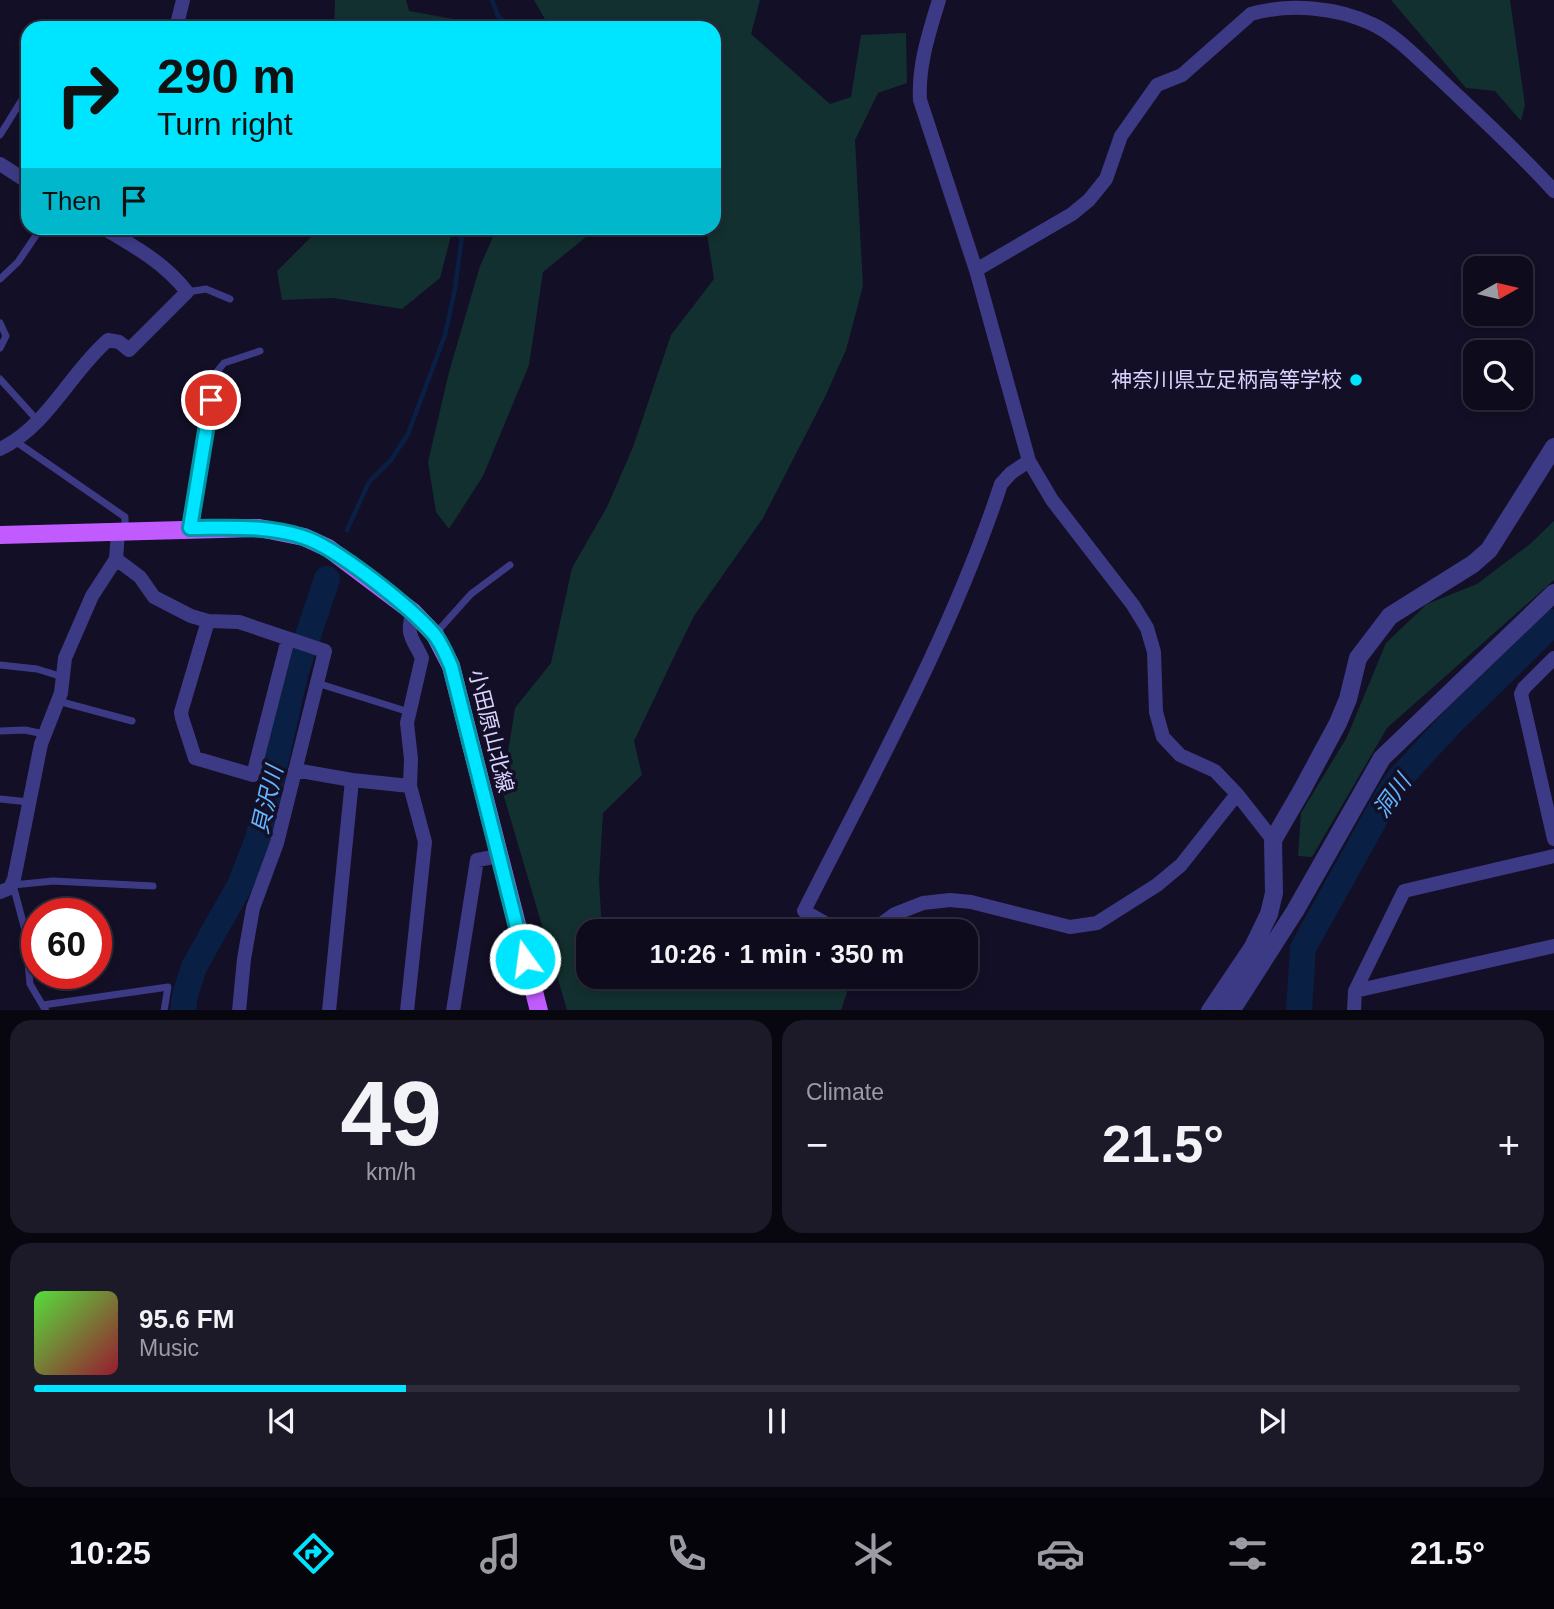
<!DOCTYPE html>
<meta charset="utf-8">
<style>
body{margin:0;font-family:Arial,"Noto Sans JP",sans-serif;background:#1c1929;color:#f1f3f6;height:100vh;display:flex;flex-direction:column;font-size:26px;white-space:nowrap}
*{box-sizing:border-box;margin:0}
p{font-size:23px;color:#9b9ba3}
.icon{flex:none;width:38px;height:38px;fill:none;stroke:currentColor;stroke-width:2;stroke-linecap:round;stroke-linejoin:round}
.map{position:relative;height:1010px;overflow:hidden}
.drawer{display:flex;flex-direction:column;gap:10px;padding:10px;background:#08060f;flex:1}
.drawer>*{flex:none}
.banner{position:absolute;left:21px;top:21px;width:700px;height:214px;border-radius:21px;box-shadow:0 4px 10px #0003,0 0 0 2px #2e2b3b;background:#00e5ff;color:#111;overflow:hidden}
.needle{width:46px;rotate:82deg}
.tools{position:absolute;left:1463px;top:256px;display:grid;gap:14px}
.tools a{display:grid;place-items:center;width:70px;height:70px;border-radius:14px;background:#0e0b1c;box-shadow:0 4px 10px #0003,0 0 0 2px #2e2b3b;font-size:35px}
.speed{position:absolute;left:21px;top:898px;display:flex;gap:14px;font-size:35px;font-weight:700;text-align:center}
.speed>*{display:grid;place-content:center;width:91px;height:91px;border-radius:50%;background:#0e0b1c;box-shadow:0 4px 10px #0003,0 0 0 2px #2e2b3b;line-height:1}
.speed .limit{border:10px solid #d22;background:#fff;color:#111}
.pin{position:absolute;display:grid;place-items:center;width:60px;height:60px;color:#fff;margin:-30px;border:4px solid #fff;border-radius:50%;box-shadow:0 2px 7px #0007}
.me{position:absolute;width:77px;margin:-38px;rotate:346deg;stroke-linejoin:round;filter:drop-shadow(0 0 5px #0008)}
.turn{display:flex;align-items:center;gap:24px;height:147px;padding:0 21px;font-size:32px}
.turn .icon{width:91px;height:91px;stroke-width:2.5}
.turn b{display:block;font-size:49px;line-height:60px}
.then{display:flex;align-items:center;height:66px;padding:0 21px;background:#0003;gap:14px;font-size:26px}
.big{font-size:52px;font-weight:800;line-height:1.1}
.drawer .widget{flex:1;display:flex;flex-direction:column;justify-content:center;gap:10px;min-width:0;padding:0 24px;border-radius:21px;background:#1c1929}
.drawer .dial{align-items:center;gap:0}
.dial b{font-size:91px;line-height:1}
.song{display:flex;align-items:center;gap:21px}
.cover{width:84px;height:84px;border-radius:10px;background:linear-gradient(135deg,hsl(110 70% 55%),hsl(350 70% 35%))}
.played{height:7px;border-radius:4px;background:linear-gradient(90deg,#00e5ff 25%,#2e2b3b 25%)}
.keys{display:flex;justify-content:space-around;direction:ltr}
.heat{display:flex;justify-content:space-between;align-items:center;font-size:38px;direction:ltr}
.drawer .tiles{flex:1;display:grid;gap:10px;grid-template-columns:1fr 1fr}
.widget:last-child{grid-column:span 2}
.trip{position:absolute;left:576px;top:919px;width:402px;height:70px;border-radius:21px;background:#0e0b1c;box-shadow:0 4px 10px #0003,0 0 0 2px #2e2b3b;font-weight:800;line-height:70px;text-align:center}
.menu{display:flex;height:112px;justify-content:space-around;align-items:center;background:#06040b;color:#9b9ba3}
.menu .icon{width:49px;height:49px}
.menu .current{color:#00e5ff}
.menu b{font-size:32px;color:#f1f3f6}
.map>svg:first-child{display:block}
.green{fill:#12302f}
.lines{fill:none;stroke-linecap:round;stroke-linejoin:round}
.stream{stroke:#0a1f44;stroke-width:4.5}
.river{stroke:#0a1f44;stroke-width:26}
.service{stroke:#3d3a85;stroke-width:7}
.minor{stroke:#3d3a85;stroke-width:14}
.tertiary{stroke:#3d3a85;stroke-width:18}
.primary{stroke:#c25bff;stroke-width:18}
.route-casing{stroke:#0095a6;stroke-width:18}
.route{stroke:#00e5ff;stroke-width:12}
.poi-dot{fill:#00e5ff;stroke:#130f26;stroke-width:2.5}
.labels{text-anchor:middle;stroke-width:7;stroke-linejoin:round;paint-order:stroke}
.poi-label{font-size:21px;fill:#d9d4ff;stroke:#130f26;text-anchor:end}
.street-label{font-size:21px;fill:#d9d4ff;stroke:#130f26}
.water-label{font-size:23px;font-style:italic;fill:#62b6ff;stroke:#130f26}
</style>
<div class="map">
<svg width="1554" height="1011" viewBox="0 0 1554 1011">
<rect width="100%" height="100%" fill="#130f26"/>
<path class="green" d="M 335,0 L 406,0 L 409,11 L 476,23 L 485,28 L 334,28 Z
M 534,0 L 760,0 L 751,34 L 830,104 L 851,97 L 861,35 L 906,33 L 907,83 L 878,93 L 855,140 L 863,286 L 846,350 L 825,397 L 763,518 L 694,616 L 674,657 L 634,741 L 642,775 L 603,813 L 599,880 L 602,931 L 588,931 L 588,976 L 605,977 L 605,983 L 626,986 L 627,976 L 852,977 L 841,1010 L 567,1010 L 502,790 L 515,708 L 551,663 L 572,568 L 607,507 L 633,447 L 671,335 L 714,279 L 706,228 L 714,228 L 714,28 L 550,28 Z
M 1391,0 L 1510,0 L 1525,105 L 1521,121 L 1495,91 L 1466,88 Z
M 320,228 L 453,228 L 440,278 L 402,309 L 333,298 L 282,300 L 277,271 Z
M 497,228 L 597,228 L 543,272 L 529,365 L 483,476 L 449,529 L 436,512 L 428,462 L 449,372 L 480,266 Z
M 1554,521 L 1554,580 L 1387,728 L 1312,857 L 1298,856 L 1301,813 L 1347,737 L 1386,643 L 1427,604 L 1477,584 L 1530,544 Z"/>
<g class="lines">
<path class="stream" d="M 492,0 L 498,16 L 512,28
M 347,530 L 369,482 L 391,460 L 408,434 L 445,335 L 455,289 L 463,228"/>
<path class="river" d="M 183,1011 L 185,995 L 194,967 L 240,885 L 258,839 L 296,671 L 327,579
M 1299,1011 L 1303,948 L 1390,792 L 1400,778 L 1450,724 L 1554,622"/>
<path class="service" d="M 0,135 L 28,90
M 0,279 L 18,262 L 41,228
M 187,292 L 206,289 L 230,299
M 0,323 L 6,336 L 0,348
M 0,379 L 38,421
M 15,441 L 125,517 L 125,531
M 190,528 L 215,374 L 224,363 L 260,351
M 436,633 L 471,594 L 510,565
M 0,665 L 37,669 L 63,677
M 317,683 L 409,712
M 58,701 L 132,721
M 0,731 L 25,730 L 44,734
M 0,799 L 29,802
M 43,1005 L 168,987 L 164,1011
M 46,1011 L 30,984 L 25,930 L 13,885 L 53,881 L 153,886"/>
<path class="minor" d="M 939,0 C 929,33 918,65 920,100 L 976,270 L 1029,461 L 1052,500 L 1133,605 L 1147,628 L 1154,652 L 1156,712 L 1163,737 L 1180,755 L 1215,771 L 1237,794 L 1273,840
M 176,28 L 183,0
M 0,164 L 28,182
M 976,270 L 1072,214 L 1089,200 L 1106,179 L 1121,136 L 1157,85 L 1182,75 L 1251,14 C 1289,3 1336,7 1372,24 C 1395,34 1420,61 1439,78 C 1478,115 1518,151 1554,191
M 0,449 C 48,426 69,374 108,340 L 119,342 L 129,350 L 187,292 C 165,263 134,246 103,228
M 116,559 L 140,577 L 154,597 L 191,616 L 208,621 L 239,622 L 325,651 L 277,843 L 253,908 L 244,959 L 239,1011
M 208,621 L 181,712 L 182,718 L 195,758 L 253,775 L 288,639
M 1554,658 L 1524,688 L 1521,694 L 1554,839
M 295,770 L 352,780 L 410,786
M 0,892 L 10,888 L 14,879 L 41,744 L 61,693 L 65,658 L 92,596 L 116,559 L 118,532
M 839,931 L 804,911 C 874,772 952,633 1001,484 L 1011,473 L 1029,461
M 872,931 L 895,914 L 923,903 L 950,900 L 971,902 L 1070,927 L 1097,923 L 1157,885 L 1181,865 L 1237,794
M 1355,991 L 1554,946
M 329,1011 L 352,780
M 407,1011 L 425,842 L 410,786 L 411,759 L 407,723 L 422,658 C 413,638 405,636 413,612
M 453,1011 L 477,860 L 499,856
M 1354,1011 L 1355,991 L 1404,891 L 1554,856"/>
<path class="tertiary" d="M 1210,1011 L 1253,947 L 1269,914 L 1274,893 L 1273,840 L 1302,790 L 1338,723 L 1348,699 L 1358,658 L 1390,616 L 1473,564 L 1489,550 L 1554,447
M 1231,1011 L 1295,911 L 1382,758 L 1554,593"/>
<path class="primary" d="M 0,535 L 259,528 L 304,537 L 328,548 L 413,612 L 435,635 L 451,666 L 539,1011"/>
</g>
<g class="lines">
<defs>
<path id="route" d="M 211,400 L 190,528 C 228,528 267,525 303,537 C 336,547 409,606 433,633 C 441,642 446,655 451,666 L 525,959"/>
</defs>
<use href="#route" class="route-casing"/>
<use href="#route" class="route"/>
</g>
<circle class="poi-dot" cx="1356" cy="380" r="7"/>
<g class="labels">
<g class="poi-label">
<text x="1342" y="387">神奈川県立足柄高等学校</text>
</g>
<g class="street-label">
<text transform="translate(491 731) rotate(76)" y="7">小田原山北線</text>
</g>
<g class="water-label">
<text transform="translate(1392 796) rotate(-55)" y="8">洞川</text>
<text transform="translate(267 800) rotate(-77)" y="8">貝沢川</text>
</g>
</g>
</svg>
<div class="tools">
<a><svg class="needle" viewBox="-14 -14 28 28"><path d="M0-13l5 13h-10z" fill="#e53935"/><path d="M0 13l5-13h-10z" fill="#9b9ba3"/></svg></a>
<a><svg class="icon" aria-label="search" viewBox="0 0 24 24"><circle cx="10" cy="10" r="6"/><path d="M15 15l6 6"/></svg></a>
</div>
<div class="speed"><div class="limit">60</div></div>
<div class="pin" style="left:211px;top:400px;background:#d93025"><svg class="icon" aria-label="arrive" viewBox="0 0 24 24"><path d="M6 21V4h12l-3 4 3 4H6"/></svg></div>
<svg class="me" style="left:525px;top:959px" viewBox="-20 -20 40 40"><circle r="17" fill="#00e5ff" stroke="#fff" stroke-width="3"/><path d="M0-11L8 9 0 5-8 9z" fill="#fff"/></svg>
<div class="trip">10:26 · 1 min · 350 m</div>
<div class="banner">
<div class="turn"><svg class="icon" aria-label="right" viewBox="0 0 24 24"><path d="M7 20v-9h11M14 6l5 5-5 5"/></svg><div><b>290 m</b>Turn right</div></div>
<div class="then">Then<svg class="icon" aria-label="arrive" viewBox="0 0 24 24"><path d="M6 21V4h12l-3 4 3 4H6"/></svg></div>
</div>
</div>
<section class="drawer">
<div class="tiles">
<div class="widget dial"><b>49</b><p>km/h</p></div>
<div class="widget"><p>Climate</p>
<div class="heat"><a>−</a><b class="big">21.5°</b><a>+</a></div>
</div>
<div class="widget">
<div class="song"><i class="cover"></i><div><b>95.6 FM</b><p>Music</p></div></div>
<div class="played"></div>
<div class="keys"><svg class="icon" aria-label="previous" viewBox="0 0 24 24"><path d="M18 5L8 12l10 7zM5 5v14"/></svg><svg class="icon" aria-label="pause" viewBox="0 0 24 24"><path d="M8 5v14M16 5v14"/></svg><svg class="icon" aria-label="next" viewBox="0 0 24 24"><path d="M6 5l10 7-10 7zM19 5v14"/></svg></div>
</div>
</div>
</section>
<nav class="menu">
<b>10:25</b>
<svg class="icon current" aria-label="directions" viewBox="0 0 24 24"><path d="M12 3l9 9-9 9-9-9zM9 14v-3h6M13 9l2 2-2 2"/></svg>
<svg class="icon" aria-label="music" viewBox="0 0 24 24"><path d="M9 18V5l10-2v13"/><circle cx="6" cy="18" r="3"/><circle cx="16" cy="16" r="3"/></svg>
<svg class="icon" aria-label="phone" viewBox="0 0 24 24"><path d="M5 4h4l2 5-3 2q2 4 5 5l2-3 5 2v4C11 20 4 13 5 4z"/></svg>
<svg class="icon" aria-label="climate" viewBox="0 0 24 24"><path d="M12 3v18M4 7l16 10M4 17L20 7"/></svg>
<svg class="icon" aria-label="car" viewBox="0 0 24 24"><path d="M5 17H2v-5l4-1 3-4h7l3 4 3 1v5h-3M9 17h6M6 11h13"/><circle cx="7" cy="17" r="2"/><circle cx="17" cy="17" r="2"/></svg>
<svg class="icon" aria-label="filters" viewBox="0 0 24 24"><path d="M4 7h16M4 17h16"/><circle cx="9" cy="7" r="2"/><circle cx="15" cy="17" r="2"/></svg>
<b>21.5°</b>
</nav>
